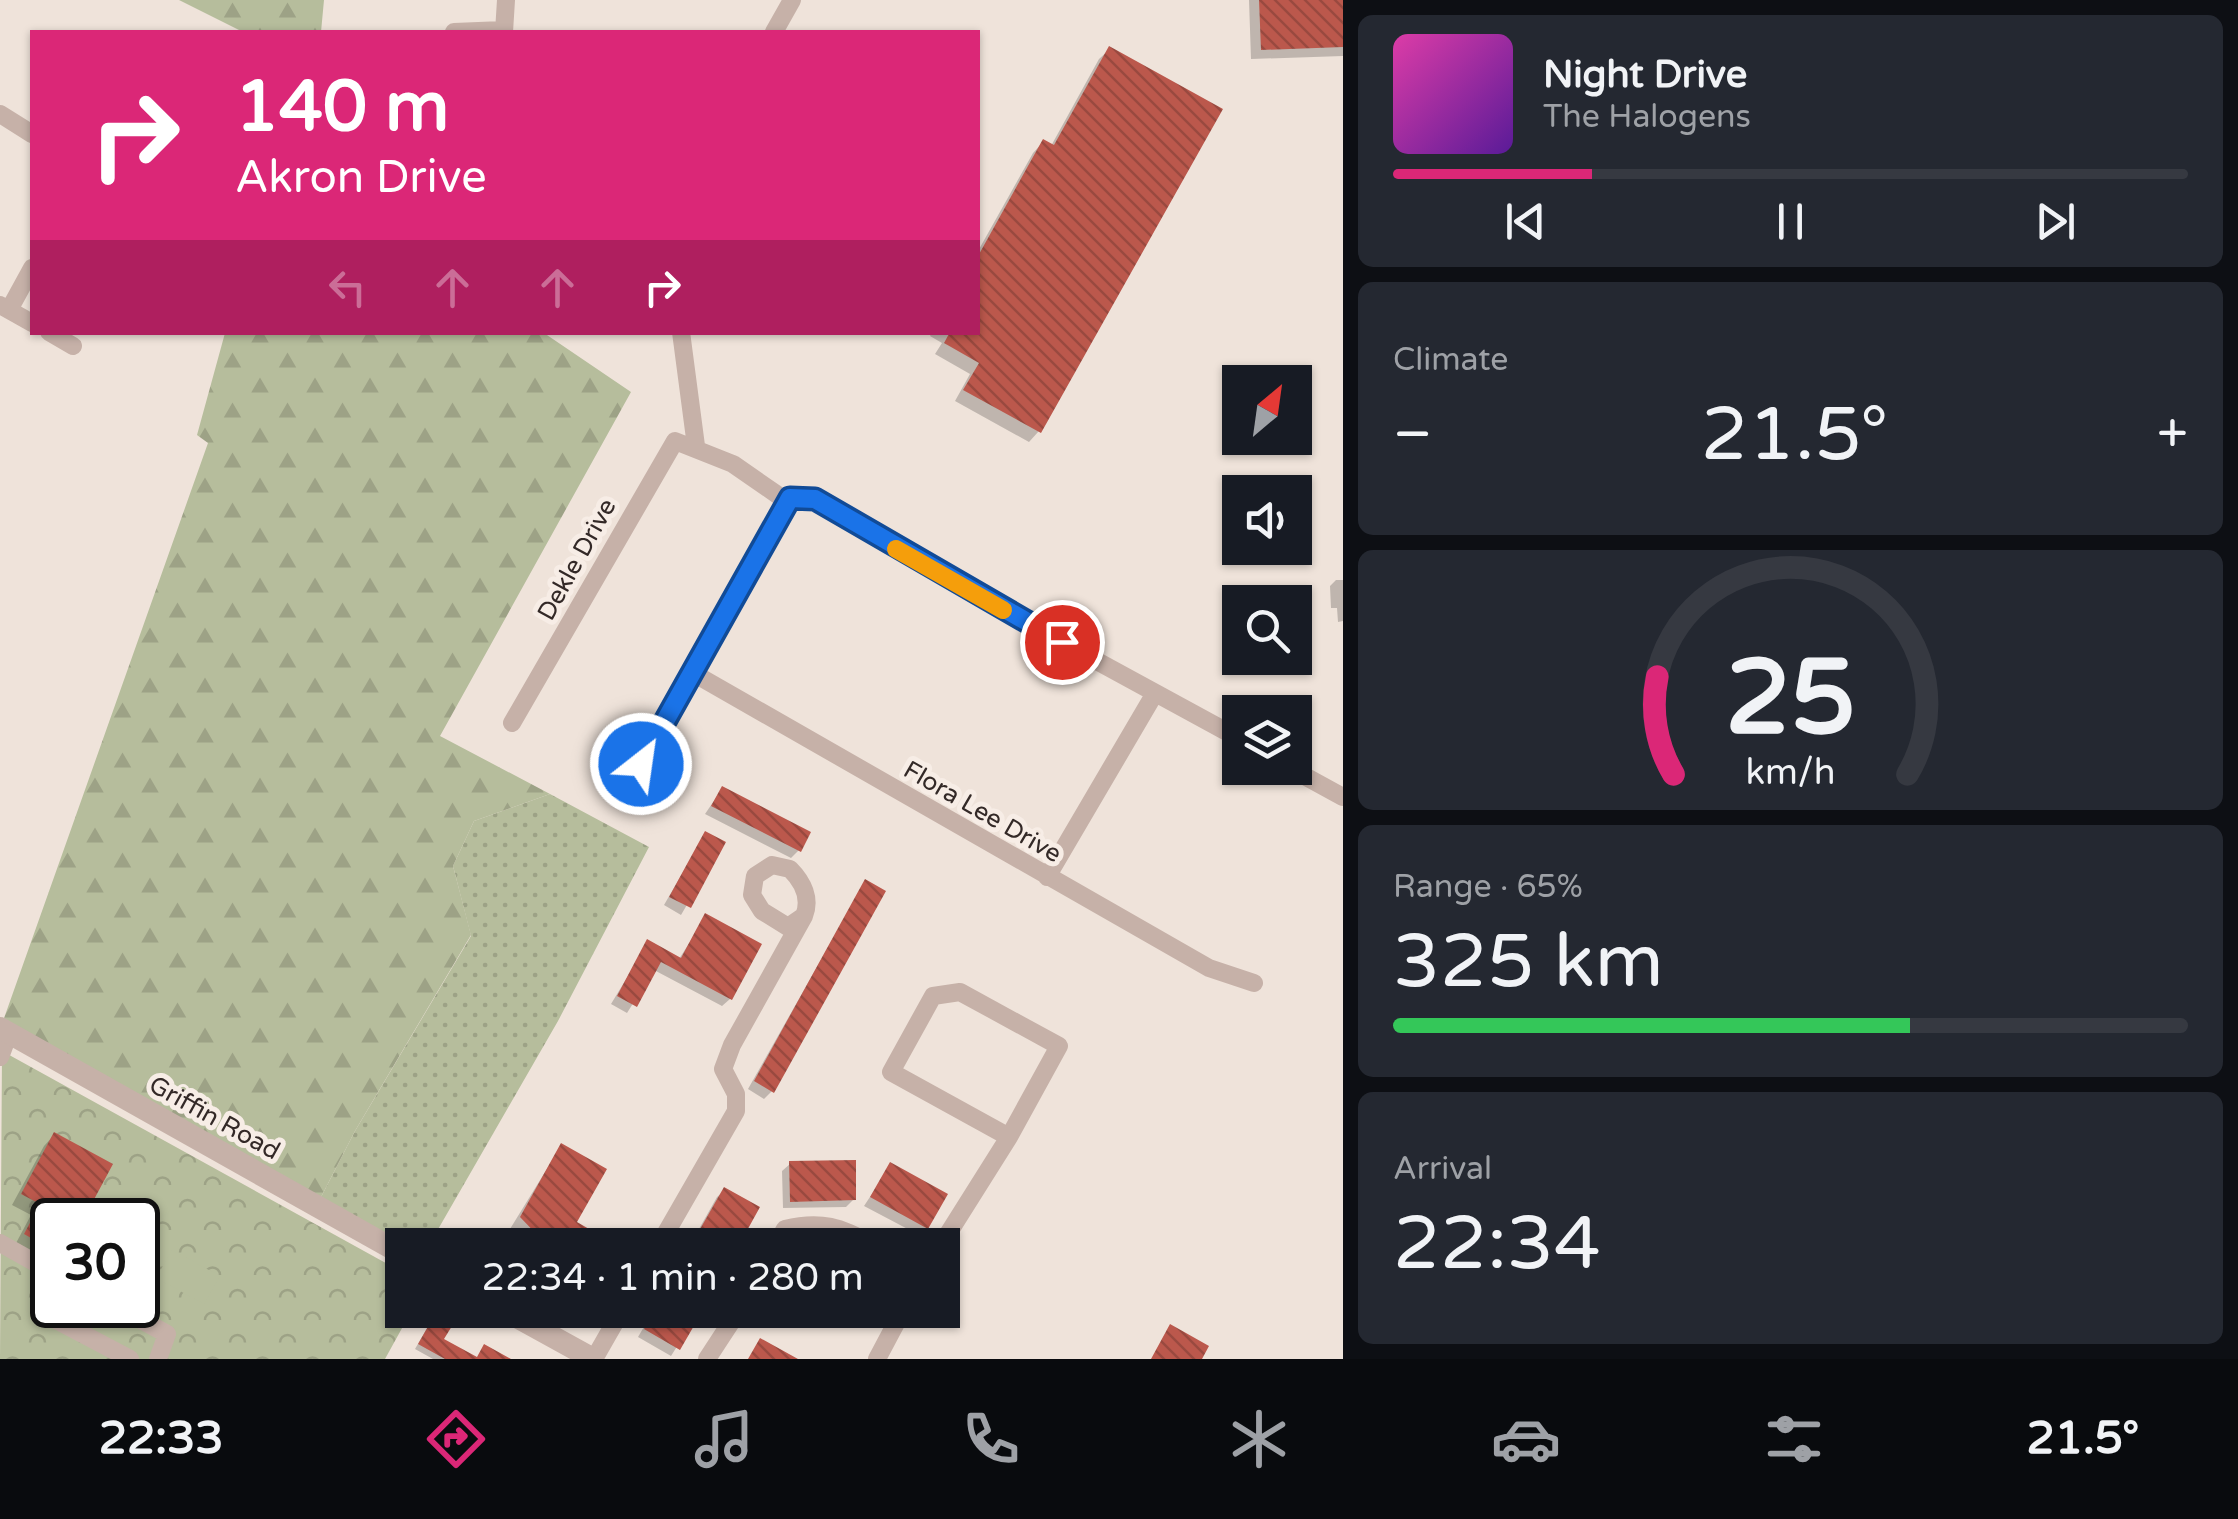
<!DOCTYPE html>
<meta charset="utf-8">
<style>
body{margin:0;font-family:"Varela Round",sans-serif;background:#242831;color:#f1f3f6;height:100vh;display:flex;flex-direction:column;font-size:38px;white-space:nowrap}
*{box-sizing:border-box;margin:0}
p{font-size:32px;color:#9ea1a6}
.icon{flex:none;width:55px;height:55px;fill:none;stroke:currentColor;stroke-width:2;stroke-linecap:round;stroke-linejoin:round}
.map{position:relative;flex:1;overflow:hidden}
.panel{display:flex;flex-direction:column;gap:15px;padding:15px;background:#0d0f14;width:895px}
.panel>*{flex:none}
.top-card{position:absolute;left:30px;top:30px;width:950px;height:305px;border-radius:0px;box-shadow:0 2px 8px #0004;background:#db2777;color:#fff;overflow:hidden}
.needle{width:65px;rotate:29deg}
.controls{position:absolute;left:1222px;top:365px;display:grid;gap:20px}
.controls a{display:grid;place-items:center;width:90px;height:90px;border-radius:0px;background:#171b24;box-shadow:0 2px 8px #0004;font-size:50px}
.speed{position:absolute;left:30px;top:1198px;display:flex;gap:20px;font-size:50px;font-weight:700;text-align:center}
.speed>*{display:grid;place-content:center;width:130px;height:130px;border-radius:50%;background:#171b24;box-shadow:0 2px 8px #0004;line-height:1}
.speed .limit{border:5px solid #111;border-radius:15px;background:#fff;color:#111}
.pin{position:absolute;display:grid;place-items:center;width:85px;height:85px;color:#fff;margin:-42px;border:5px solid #fff;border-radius:50%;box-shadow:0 2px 10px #0007}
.me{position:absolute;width:110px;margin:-55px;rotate:30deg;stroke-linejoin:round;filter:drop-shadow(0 0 8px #0008)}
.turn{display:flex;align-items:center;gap:35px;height:210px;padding:0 40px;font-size:45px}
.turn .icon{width:130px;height:130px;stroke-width:2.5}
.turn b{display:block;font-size:70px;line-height:85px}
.lanes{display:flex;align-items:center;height:95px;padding:0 40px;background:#0003;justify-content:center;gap:50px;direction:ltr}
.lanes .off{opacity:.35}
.big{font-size:75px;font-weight:600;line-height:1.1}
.panel .card{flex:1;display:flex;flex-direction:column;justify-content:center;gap:15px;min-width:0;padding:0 35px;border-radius:15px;background:#242831}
.panel .dial{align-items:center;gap:0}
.dial svg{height:260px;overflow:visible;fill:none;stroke:#363941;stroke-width:7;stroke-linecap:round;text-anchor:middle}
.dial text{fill:#f1f3f6;stroke:none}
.song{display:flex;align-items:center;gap:30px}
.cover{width:120px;height:120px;border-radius:15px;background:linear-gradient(135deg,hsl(320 70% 55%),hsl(270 70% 35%))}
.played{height:10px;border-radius:5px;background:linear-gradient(90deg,#db2777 25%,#363941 25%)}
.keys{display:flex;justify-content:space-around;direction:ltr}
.heat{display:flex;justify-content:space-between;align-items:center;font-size:55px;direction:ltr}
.charge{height:15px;border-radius:8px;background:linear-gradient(90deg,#34c759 65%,#363941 0)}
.trip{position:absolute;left:385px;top:1228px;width:575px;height:100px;border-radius:0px;background:#171b24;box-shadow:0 2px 8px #0004;font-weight:600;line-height:100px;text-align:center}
.tabs{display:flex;height:160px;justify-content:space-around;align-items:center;background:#090b0e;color:#9ea1a6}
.tabs .icon{width:70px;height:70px}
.tabs .active{color:#db2777}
.tabs b{font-size:45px;color:#f1f3f6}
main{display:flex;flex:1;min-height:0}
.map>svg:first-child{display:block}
.grass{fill:url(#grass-dots)}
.forest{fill:url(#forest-firs)}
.park{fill:url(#park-crowns);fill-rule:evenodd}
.pitch{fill:#b6bd9c}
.shadow{fill:#0003}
.building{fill:url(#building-back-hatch)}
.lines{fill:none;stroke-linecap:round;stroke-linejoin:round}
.minor{stroke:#c6b1a8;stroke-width:18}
.tertiary{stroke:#c6b1a8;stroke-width:22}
.route-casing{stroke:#114b97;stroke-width:25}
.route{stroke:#1a73e8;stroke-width:18}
.slow{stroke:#f59e0b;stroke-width:18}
.labels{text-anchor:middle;stroke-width:10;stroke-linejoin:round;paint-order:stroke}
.street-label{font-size:25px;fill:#332927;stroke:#f7ede6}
</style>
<main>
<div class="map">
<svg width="1343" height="1359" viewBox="0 0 1343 1359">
<defs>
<pattern id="grass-dots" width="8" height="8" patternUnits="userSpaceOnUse" patternTransform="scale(2.5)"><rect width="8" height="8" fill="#b6bd9c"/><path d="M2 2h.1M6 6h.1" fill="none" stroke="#9da286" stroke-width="1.8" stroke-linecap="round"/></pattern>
<pattern id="forest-firs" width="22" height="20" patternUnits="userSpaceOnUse" patternTransform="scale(2.5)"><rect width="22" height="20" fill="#b6bd9c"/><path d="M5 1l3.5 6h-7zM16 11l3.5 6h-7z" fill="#9da286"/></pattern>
<pattern id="park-crowns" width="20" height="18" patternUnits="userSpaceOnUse" patternTransform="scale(2.5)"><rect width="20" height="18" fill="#b6bd9c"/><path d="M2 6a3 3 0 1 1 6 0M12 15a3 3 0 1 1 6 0" fill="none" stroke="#9da286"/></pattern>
<pattern id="building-back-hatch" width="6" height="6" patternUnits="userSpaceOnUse" patternTransform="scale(2.5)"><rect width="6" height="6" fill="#bb584c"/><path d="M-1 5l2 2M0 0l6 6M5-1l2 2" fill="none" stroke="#99493f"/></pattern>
</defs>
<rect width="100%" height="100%" fill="#efe3da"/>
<path class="grass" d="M 550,794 L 649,847 L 558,1021 L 429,1245 L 404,1245 L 320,1199 L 355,1131 L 471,936 L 453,866 L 474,821 Z"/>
<path class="forest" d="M 179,0 L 324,0 L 321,32 L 243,32 Z
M 225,333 L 544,333 L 631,392 L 440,736 L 550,794 L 474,821 L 453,866 L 471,935 L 355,1131 L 320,1199 L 3,1021 L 208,443 L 197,435 Z"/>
<path class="park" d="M 2,1051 L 402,1272 L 402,1310 L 412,1310 L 385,1359 L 0,1359 ZM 52,1220 L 138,1220 L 138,1305 L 52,1305 Z"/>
<path class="pitch" d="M 172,1250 L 220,1276 L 204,1304 L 156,1278 Z"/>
<path class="shadow" d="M 1249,0 L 1343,0 L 1343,56 L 1251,59 Z
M 1110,49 L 1039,431 L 1029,442 L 955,401 L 970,374 L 935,354 L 942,343 L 930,336 L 932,332 L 978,332 L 978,251 L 1033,153 L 1043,142 L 1051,146 L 1099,59 Z
M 1336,580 L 1343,580 L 1343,621 L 1338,622 L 1337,608 L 1331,608 L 1330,586 Z
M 722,789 L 799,850 L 791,858 L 705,814 Z
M 705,834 L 723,843 L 681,915 L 664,905 Z
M 865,882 L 772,1091 L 764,1099 L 748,1089 Z
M 706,917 L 730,999 L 722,1006 L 654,970 L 627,1013 L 611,1004 L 648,943 L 679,959 Z
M 54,1135 L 80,1220 L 52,1220 L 52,1244 L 40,1259 L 15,1245 L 31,1215 L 12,1205 L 44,1146 Z
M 561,1146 L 579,1241 L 575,1245 L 526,1245 L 510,1229 Z
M 790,1164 L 854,1199 L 846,1207 L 783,1208 L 782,1171 Z
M 891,1165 L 926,1228 L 919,1235 L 864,1206 Z
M 725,1190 L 736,1245 L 690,1245 L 717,1197 Z
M 654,1310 L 700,1310 L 671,1356 L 638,1337 Z
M 815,1310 L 851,1310 L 840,1324 Z
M 430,1323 L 441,1339 L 465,1359 L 433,1359 L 415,1349 Z"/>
<path class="building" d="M 1259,0 L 1343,0 L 1343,47 L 1261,50 Z
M 1109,46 L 1223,109 L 1041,433 L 963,390 L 979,363 L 944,343 L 950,332 L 978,332 L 978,256 L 1043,139 L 1054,145 Z
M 722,786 L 811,832 L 801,852 L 711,806 Z
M 705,831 L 726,842 L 691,908 L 669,897 Z
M 865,879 L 886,891 L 774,1093 L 754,1081 Z
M 705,913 L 762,944 L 732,1000 L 661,962 L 637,1007 L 617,996 L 647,939 L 681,958 Z
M 54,1132 L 113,1164 L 83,1220 L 52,1220 L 52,1250 L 24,1234 L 40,1204 L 21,1194 Z
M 561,1143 L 607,1169 L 577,1222 L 589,1229 L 581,1242 L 570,1236 L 566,1242 L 556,1237 L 543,1241 L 520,1217 Z
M 856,1160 L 856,1200 L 790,1202 L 789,1161 Z
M 890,1162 L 948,1194 L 928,1229 L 870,1197 Z
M 724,1187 L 760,1207 L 739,1245 L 691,1245 Z
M 655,1310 L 703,1310 L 680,1350 L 644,1329 Z
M 434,1316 L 452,1326 L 444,1339 L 477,1357 L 484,1344 L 511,1359 L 445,1359 L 418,1344 Z
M 1170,1324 L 1209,1346 L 1202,1359 L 1151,1359 Z
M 760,1338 L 798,1359 L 748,1359 Z"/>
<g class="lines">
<path class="minor" d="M 454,32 L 503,30
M 504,32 L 506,0
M 774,32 L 792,0
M 0,114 L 32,134
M 0,305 L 32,323
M 9,310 L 32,268
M 49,332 L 73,346
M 681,332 L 696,446
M 693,673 L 1209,968 L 1254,983
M 512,723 L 675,441 L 733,464 L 782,498 L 815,499 L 970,592 L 1240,739
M 641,764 L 790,499
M 1290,768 L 1343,797
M 1047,877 L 1155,693
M 960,992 L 1059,1046 L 1009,1137 L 891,1072 L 933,996 Z
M 0,1057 L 9,1033
M 0,1243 L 52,1272
M 659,1245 L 736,1111 L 736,1094 L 723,1069 L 732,1045 L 804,916 C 811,899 803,882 790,869 L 772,865 L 755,876 L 752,895 L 762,911 L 788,927 L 804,916
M 776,1245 L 785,1229 C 821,1220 841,1227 873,1245
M 941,1245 L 1009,1137
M 39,1265 L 43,1313 L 130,1359
M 114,1305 L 167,1334 L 158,1359
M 594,1359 L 622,1310
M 707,1359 L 739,1310
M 877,1359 L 903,1310"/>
<path class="tertiary" d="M 0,1028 L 402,1254
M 504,1310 L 593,1359"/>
</g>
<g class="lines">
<defs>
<path id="route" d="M 641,764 L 790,498 L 815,499 L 1062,642"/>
</defs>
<use href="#route" class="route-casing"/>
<use href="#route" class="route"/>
<path class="slow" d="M 896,549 L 1003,610"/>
</g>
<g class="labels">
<g class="street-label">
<text transform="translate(576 559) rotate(-61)" y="9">Dekle Drive</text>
<text transform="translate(983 811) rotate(30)" y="9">Flora Lee Drive</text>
<text transform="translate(215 1117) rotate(29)" y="9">Griffin Road</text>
</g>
</g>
</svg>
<div class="controls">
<a><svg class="needle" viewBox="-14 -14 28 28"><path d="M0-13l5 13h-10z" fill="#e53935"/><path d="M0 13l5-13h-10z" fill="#9ea1a6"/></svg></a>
<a><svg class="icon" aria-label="sound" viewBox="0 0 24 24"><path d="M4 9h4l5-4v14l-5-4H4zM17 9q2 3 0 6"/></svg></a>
<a><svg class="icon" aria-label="search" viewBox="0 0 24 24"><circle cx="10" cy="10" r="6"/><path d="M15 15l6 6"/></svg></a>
<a><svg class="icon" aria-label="layers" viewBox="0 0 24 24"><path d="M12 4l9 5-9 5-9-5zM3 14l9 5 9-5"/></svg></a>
</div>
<div class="speed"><div class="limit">30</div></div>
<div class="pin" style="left:1062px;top:642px;background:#d93025"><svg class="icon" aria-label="arrive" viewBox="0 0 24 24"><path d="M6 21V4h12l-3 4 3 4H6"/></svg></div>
<svg class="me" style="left:641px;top:764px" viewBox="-20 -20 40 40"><circle r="17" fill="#1a73e8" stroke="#fff" stroke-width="3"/><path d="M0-11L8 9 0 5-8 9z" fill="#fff"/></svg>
<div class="trip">22:34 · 1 min · 280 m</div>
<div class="top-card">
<div class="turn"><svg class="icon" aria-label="right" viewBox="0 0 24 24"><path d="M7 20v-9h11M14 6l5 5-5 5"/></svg><div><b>140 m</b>Akron Drive</div></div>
<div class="lanes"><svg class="icon off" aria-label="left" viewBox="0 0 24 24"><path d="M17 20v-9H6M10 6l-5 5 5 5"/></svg><svg class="icon off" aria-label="ahead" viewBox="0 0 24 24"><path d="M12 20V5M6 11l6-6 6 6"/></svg><svg class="icon off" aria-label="ahead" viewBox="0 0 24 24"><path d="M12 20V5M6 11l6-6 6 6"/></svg><svg class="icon" aria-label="right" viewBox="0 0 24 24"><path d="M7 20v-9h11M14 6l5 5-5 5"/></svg></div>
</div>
</div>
<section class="panel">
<div class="card">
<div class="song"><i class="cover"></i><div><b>Night Drive</b><p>The Halogens</p></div></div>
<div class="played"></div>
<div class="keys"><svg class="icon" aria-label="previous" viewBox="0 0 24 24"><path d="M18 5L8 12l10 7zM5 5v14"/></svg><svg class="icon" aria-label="pause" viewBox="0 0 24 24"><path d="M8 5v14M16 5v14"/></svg><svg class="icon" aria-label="next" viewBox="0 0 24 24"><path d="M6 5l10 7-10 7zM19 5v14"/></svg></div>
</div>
<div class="card"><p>Climate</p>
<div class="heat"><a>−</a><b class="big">21.5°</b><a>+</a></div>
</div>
<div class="card dial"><svg viewBox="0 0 100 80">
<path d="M14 69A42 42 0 1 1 86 69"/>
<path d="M14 69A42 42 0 0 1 9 39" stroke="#db2777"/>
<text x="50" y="56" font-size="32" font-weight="700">25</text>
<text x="50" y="72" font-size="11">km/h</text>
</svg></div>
<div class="card"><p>Range · 65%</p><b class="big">325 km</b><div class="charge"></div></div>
<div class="card"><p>Arrival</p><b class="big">22:34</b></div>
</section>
</main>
<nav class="tabs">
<b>22:33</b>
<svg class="icon active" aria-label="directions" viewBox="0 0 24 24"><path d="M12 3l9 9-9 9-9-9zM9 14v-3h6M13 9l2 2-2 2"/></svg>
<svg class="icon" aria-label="music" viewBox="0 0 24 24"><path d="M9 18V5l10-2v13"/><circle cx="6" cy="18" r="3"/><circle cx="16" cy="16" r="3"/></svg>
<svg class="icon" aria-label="phone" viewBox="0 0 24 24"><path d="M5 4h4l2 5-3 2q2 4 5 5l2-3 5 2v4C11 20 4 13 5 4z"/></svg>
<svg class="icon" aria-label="climate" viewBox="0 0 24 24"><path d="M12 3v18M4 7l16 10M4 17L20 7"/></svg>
<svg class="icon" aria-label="car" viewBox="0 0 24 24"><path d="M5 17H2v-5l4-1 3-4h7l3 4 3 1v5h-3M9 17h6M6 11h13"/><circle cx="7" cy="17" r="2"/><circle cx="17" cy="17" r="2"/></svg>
<svg class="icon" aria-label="filters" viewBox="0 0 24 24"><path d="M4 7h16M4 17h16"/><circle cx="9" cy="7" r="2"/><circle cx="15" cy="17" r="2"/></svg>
<b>21.5°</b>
</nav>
